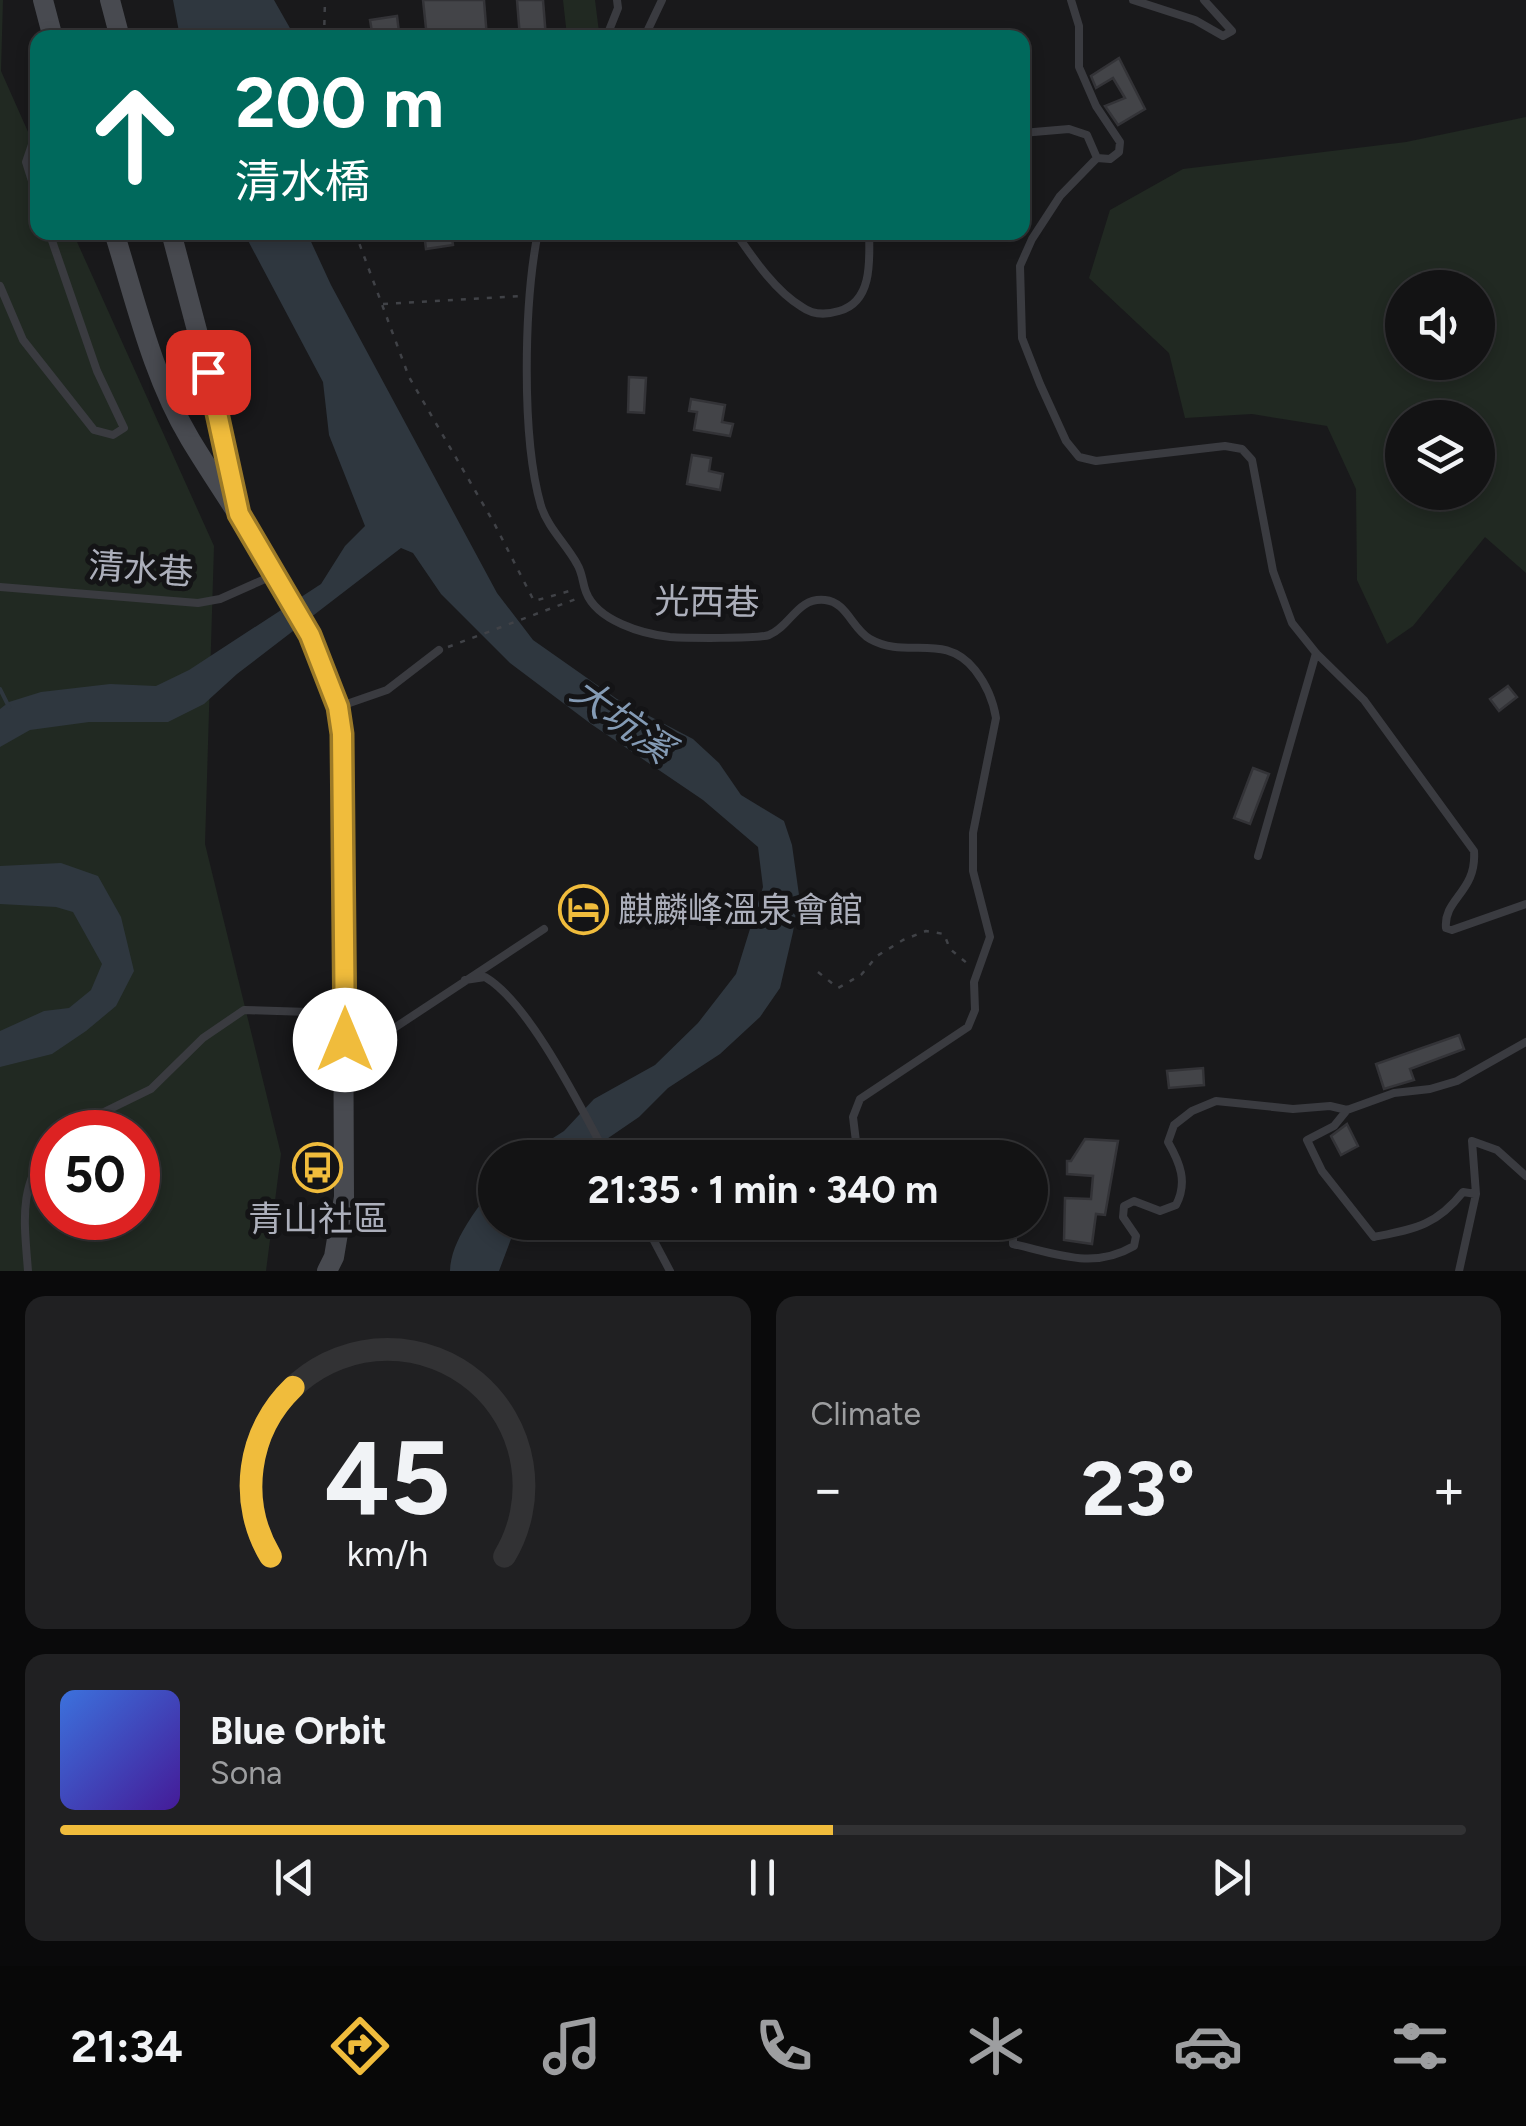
<!DOCTYPE html>
<meta charset="utf-8">
<style>
body{margin:0;font-family:Figtree,"Noto Sans TC",sans-serif;background:#202022;color:#f1f3f6;height:100vh;display:flex;flex-direction:column;font-size:38px;white-space:nowrap}
*{box-sizing:border-box;margin:0}
p{font-size:32px;color:#9d9ea0}
.icon{flex:none;width:55px;height:55px;fill:none;stroke:currentColor;stroke-width:2;stroke-linecap:round;stroke-linejoin:round}
.map{position:relative;height:1271px;overflow:hidden}
.panel{display:flex;flex-direction:column;gap:25px;padding:25px;background:#0a0a0b;flex:1}
.panel>*{flex:none}
.banner{position:absolute;left:30px;top:30px;width:1000px;height:210px;border-radius:20px;box-shadow:0 5px 15px #0003,0 0 0 2px #323234;background:#00695c;color:#fff;overflow:hidden}
.controls{position:absolute;left:1385px;top:270px;display:grid;gap:20px}
.controls a{display:grid;place-items:center;width:110px;height:110px;border-radius:50%;background:#131314;box-shadow:0 5px 15px #0003,0 0 0 2px #323234;font-size:50px}
.speed{position:absolute;left:30px;top:1110px;display:flex;gap:20px;font-size:50px;font-weight:700;text-align:center}
.speed>*{display:grid;place-content:center;width:130px;height:130px;border-radius:50%;background:#131314;box-shadow:0 5px 15px #0003,0 0 0 2px #323234;line-height:1}
.speed .limit{border:15px solid #d22;background:#fff;color:#111}
.pin{position:absolute;display:grid;place-items:center;width:85px;height:85px;color:#fff;margin:-42px;border-radius:20px;box-shadow:0 5px 15px #0006}
.me{position:absolute;width:110px;margin:-55px;rotate:0deg;stroke-linejoin:round;filter:drop-shadow(0 0 8px #0008)}
.turn{display:flex;align-items:center;gap:35px;height:210px;padding:0 40px;font-size:45px}
.turn .icon{width:130px;height:130px;stroke-width:2.5}
.turn b{display:block;font-size:70px;line-height:85px}
.big{font-size:75px;font-weight:700;line-height:1.1}
.panel .widget{flex:1;display:flex;flex-direction:column;justify-content:center;gap:15px;min-width:0;padding:0 35px;border-radius:20px;background:#202022}
.panel .dial{align-items:center;gap:0}
.dial svg{height:260px;overflow:visible;fill:none;stroke:#323234;stroke-width:7;stroke-linecap:round;text-anchor:middle}
.dial text{fill:#f1f3f6;stroke:none}
.song{display:flex;align-items:center;gap:30px}
.cover{width:120px;height:120px;border-radius:15px;background:linear-gradient(135deg,hsl(220 70% 55%),hsl(260 70% 35%))}
.played{height:10px;border-radius:5px;background:linear-gradient(90deg,#f0bc3c 55%,#323234 55%)}
.keys{display:flex;justify-content:space-around;direction:ltr}
.heat{display:flex;justify-content:space-between;align-items:center;font-size:55px;direction:ltr}
.panel .tiles{flex:1;display:grid;gap:25px;grid-template-columns:1fr 1fr}
.widget:last-child{grid-column:span 2}
.trip{position:absolute;left:478px;top:1140px;width:570px;height:100px;border-radius:50px;background:#131314;box-shadow:0 5px 15px #0003,0 0 0 2px #323234;font-weight:700;line-height:100px;text-align:center}
.dock{display:flex;height:160px;justify-content:space-around;align-items:center;background:#080808;color:#9d9ea0}
.dock .icon{width:70px;height:70px}
.dock .on{color:#f0bc3c}
.dock b{font-size:45px;color:#f1f3f6}
.map>svg:first-child{display:block}
.green{fill:#212922;fill-rule:evenodd}
.water{fill:#2f373f}
.lines{fill:none;stroke-linecap:round;stroke-linejoin:round}
.stream{stroke:#2f373f;stroke-width:4}
.building{fill:#434448;stroke:#333337;stroke-width:2.5}
.path{stroke:#404247;stroke-width:2.5;stroke-dasharray:5 8;stroke-linecap:butt}
.lane{stroke:#3a3b40;stroke-width:8}
.secondary{stroke:#484a50;stroke-width:20}
.route-casing{stroke:#9c7a27;stroke-width:25}
.route{stroke:#f0bc3c;stroke-width:18}
.labels{text-anchor:middle;stroke-width:10;stroke-linejoin:round;paint-order:stroke}
.street-label{font-size:35px;fill:#acafbb;stroke:#141416}
.poi-label{font-size:35px;fill:#acafbb;stroke:#141416;text-anchor:start}
.water-label{font-size:38px;font-style:italic;fill:#849bb5;stroke:#141416}
</style>
<div class="map">
<svg width="1526" height="1271" viewBox="0 0 1526 1271">
<rect width="100%" height="100%" fill="#19191b"/>
<path class="green" d="M 0,0 L 3,0 L 1,71 L 37,152 L 38,232 L 73,233 L 214,546 L 205,844 L 281,1154 L 266,1271 L 0,1271 ZM 52,1132 L 138,1132 L 138,1218 L 52,1218 Z
M 563,0 L 595,0 L 599,32 L 567,36 Z
M 1526,117 L 1526,573 L 1485,537 L 1413,626 L 1387,644 L 1357,580 L 1356,489 L 1327,426 L 1252,414 L 1185,418 L 1169,353 L 1089,278 L 1110,210 L 1183,169 L 1406,142 ZM 1402,288 L 1478,288 L 1478,362 L 1402,362 ZM 1402,418 L 1478,418 L 1478,492 L 1402,492 Z"/>
<path class="water" d="M 173,0 L 274,0 L 295,37 L 180,37 Z
M 244,233 L 307,233 L 331,285 L 497,593 L 533,640 L 617,699 L 693,739 L 719,763 L 741,795 L 784,821 L 792,845 L 799,895 L 793,932 L 780,988 L 760,1017 L 720,1054 L 668,1088 L 639,1117 L 598,1145 L 576,1157 L 523,1157 L 564,1131 L 594,1099 L 655,1065 L 698,1023 L 736,974 L 763,887 L 758,847 L 703,800 L 591,724 L 510,663 L 441,594 L 413,553 L 401,548 L 237,674 L 204,704 L 168,722 L 89,722 L 30,730 L 0,747 L 0,709 L 9,702 L 41,692 L 110,684 L 156,686 L 189,670 L 321,584 L 345,546 L 365,526 L 329,435 L 323,382 Z
M 61,863 L 98,876 L 121,917 L 134,971 L 116,1006 L 86,1031 L 52,1054 L 0,1067 L 0,1031 L 44,1011 L 69,1008 L 91,990 L 102,964 L 73,912 L 56,907 L 0,904 L 0,866 Z
M 495,1185 L 495,1222 L 517,1223 L 499,1271 L 450,1271 C 451,1240 477,1209 495,1185 Z"/>
<g class="lines">
<path class="stream" d="M 0,689 L 9,707"/>
</g>
<path class="building" d="M 423,0 L 484,0 L 487,38 L 427,38 Z
M 517,0 L 543,0 L 546,38 L 520,38 Z
M 397,16 L 399,32 L 394,33 L 394,38 L 373,38 L 370,20 Z
M 1119,58 L 1145,109 L 1118,125 L 1105,106 L 1125,98 L 1113,78 L 1096,88 L 1091,76 Z
M 451,232 L 453,245 L 426,249 L 424,233 Z
M 629,377 L 646,378 L 644,413 L 628,412 Z
M 691,399 L 725,405 L 722,422 L 733,424 L 730,436 L 694,430 L 697,412 L 689,411 Z
M 692,455 L 711,458 L 709,471 L 723,474 L 720,490 L 687,484 Z
M 1508,686 L 1517,697 L 1499,711 L 1490,699 Z
M 1253,768 L 1269,774 L 1250,824 L 1234,818 Z
M 1459,1035 L 1464,1049 L 1410,1069 L 1414,1080 L 1384,1089 L 1376,1064 Z
M 1203,1068 L 1204,1085 L 1169,1088 L 1167,1071 Z
M 1347,1124 L 1358,1146 L 1341,1155 L 1331,1136 Z
M 1085,1139 L 1118,1141 L 1105,1215 L 1096,1214 L 1092,1244 L 1064,1240 L 1065,1198 L 1091,1199 L 1093,1176 L 1067,1174 L 1067,1161 L 1071,1161 Z"/>
<g class="lines">
<path class="path" d="M 324,38 L 325,0
M 355,232 L 409,377 L 494,523 L 534,601 L 573,590
M 383,304 L 520,296
M 448,647 L 576,599
M 818,972 L 838,988 L 861,975 L 877,956 L 903,940 L 926,931 L 944,934 L 950,949 L 968,964
M 658,1147 L 659,1158"/>
<path class="lane" d="M 1071,0 L 1079,26 L 1079,67 L 1096,106 L 1120,142 L 1119,152 L 1110,159 L 1097,158
M 1133,0 L 1195,20 L 1223,36 L 1232,31 L 1204,0
M 606,38 L 618,8 L 617,0
M 644,38 L 662,0
M 38,127 L 26,162 L 38,200
M 1022,133 L 1069,129 L 1087,135 L 1097,158 L 1060,196 L 1032,239 L 1020,266 L 1022,338 L 1040,384 L 1066,441 L 1079,457 L 1096,461 L 1225,446 L 1242,449 L 1252,460 L 1273,571 L 1292,623 L 1316,653 L 1364,700 L 1474,851 C 1477,892 1443,899 1446,928 L 1452,930 L 1526,904
M 538,232 C 524,303 521,437 541,506 C 548,528 566,544 577,564 C 583,574 582,582 586,592 C 597,621 643,634 670,637 C 684,638 759,639 769,635 C 791,626 797,597 825,600 C 847,602 852,629 870,639 C 907,660 944,631 975,670 C 986,684 993,699 996,718 L 973,833 L 973,871 L 990,937 L 974,982 L 975,1010 L 968,1027 L 860,1099 L 853,1117 L 858,1158
M 735,232 C 753,258 775,291 802,307 C 813,315 826,315 839,311 C 872,302 870,262 869,232
M 0,286 L 23,340 L 94,430 L 113,435 L 124,428 L 97,371 L 49,232
M 0,587 L 198,603 L 220,599 L 274,575
M 338,707 L 387,690 L 439,650
M 1258,856 L 1316,653
M 465,980 L 485,977 C 530,1003 582,1110 608,1158
M 346,1065 L 364,1048 L 544,929
M 1347,1110 L 1334,1126 L 1307,1140 L 1322,1171 L 1374,1237 C 1414,1229 1436,1226 1463,1192 L 1476,1194 L 1472,1141 L 1497,1150 L 1526,1176
M 63,1132 L 151,1089 L 203,1038 L 244,1010 L 340,1013
M 982,1158 L 989,1151 L 1007,1153 L 1008,1158
M 644,1222 L 670,1271
M 893,1222 C 907,1229 916,1230 930,1222
M 1013,1222 L 1013,1244 C 1057,1254 1093,1270 1134,1246 L 1136,1236 L 1123,1217 L 1124,1206 L 1134,1201 L 1160,1211 L 1176,1205 C 1188,1182 1180,1163 1168,1142 L 1174,1125 L 1192,1111 L 1216,1101 L 1293,1109 L 1330,1106 L 1347,1110 L 1394,1093 L 1430,1089 L 1457,1081 L 1526,1042
M 28,1271 C 24,1219 18,1185 52,1143
M 1459,1271 L 1476,1194"/>
<path class="secondary" d="M 43,0 L 53,38
M 110,0 L 120,38
M 114,232 C 136,302 152,375 190,439 C 246,532 322,624 342,734 L 344,1197 L 334,1257 L 327,1271
M 171,232 L 208,372 L 237,502"/>
</g>
<g class="lines">
<defs>
<path id="route" d="M 208,372 L 239,514 L 310,635 L 338,707 L 342,734 L 345,1040"/>
</defs>
<use href="#route" class="route-casing"/>
<use href="#route" class="route"/>
</g>
<defs>
<symbol id="hotel-ring" viewBox="-11 -11 22 22"><circle r="9.5" fill="#141416" stroke="#f0bc3c" stroke-width="1.5"/><path d="M-6-4.5h1.5V1H6V5H4.5V3h-9V5H-6ZM-4 0a1.8 1.8 0 1 1 3.6 0ZM.5 0V-2.5h3Q6-2.5 6 0Z" fill="#f0bc3c"/></symbol>
<symbol id="bus-ring" viewBox="-11 -11 22 22"><circle r="9.5" fill="#141416" stroke="#f0bc3c" stroke-width="1.5"/><path d="M-5-6H5V4H4V6H2V4H-2V6H-4V4H-5ZM-3.5-4V0h7V-4ZM-3.5 1.2v1.5H-2V1.2ZM2 1.2v1.5H3.5V1.2Z" fill="#f0bc3c"/></symbol>
</defs>
<g fill-rule="evenodd">
<use href="#hotel-ring" x="556" y="882" width="55" height="55"/>
<use href="#bus-ring" x="290" y="1140" width="55" height="55"/>
</g>
<g class="labels">
<g class="street-label">
<text transform="translate(141 569) rotate(4)" y="12">清水巷</text>
<text transform="translate(707 602) rotate(1)" y="12">光西巷</text>
</g>
<g class="poi-label">
<text x="618" y="922">麒麟峰溫泉會館</text>
<text x="318" y="1231" text-anchor="middle">青山社區</text>
</g>
<g class="water-label">
<text transform="translate(622 720) rotate(36)" y="13">大坑溪</text>
</g>
</g>
</svg>
<div class="controls">
<a><svg class="icon" aria-label="sound" viewBox="0 0 24 24"><path d="M4 9h4l5-4v14l-5-4H4zM17 9q2 3 0 6"/></svg></a>
<a><svg class="icon" aria-label="layers" viewBox="0 0 24 24"><path d="M12 4l9 5-9 5-9-5zM3 14l9 5 9-5"/></svg></a>
</div>
<div class="speed"><div class="limit">50</div></div>
<div class="pin" style="left:208px;top:372px;background:#d93025"><svg class="icon" aria-label="arrive" viewBox="0 0 24 24"><path d="M6 21V4h12l-3 4 3 4H6"/></svg></div>
<svg class="me" style="left:345px;top:1040px" viewBox="-20 -20 40 40"><circle r="19" fill="#fff"/><path d="M0-13L10 11 0 6-10 11z" fill="#f0bc3c"/></svg>
<div class="trip">21:35 · 1 min · 340 m</div>
<div class="banner">
<div class="turn"><svg class="icon" aria-label="ahead" viewBox="0 0 24 24"><path d="M12 20V5M6 11l6-6 6 6"/></svg><div><b>200 m</b>清水橋</div></div>
</div>
</div>
<section class="panel">
<div class="tiles">
<div class="widget dial"><svg viewBox="0 0 100 80">
<path d="M14 69A42 42 0 1 1 86 69"/>
<path d="M14 69A42 42 0 0 1 21 17" stroke="#f0bc3c"/>
<text x="50" y="56" font-size="32" font-weight="700">45</text>
<text x="50" y="72" font-size="11">km/h</text>
</svg></div>
<div class="widget"><p>Climate</p>
<div class="heat"><a>−</a><b class="big">23°</b><a>+</a></div>
</div>
<div class="widget">
<div class="song"><i class="cover"></i><div><b>Blue Orbit</b><p>Sona</p></div></div>
<div class="played"></div>
<div class="keys"><svg class="icon" aria-label="previous" viewBox="0 0 24 24"><path d="M18 5L8 12l10 7zM5 5v14"/></svg><svg class="icon" aria-label="pause" viewBox="0 0 24 24"><path d="M8 5v14M16 5v14"/></svg><svg class="icon" aria-label="next" viewBox="0 0 24 24"><path d="M6 5l10 7-10 7zM19 5v14"/></svg></div>
</div>
</div>
</section>
<nav class="dock">
<b>21:34</b>
<svg class="icon on" aria-label="directions" viewBox="0 0 24 24"><path d="M12 3l9 9-9 9-9-9zM9 14v-3h6M13 9l2 2-2 2"/></svg>
<svg class="icon" aria-label="music" viewBox="0 0 24 24"><path d="M9 18V5l10-2v13"/><circle cx="6" cy="18" r="3"/><circle cx="16" cy="16" r="3"/></svg>
<svg class="icon" aria-label="phone" viewBox="0 0 24 24"><path d="M5 4h4l2 5-3 2q2 4 5 5l2-3 5 2v4C11 20 4 13 5 4z"/></svg>
<svg class="icon" aria-label="climate" viewBox="0 0 24 24"><path d="M12 3v18M4 7l16 10M4 17L20 7"/></svg>
<svg class="icon" aria-label="car" viewBox="0 0 24 24"><path d="M5 17H2v-5l4-1 3-4h7l3 4 3 1v5h-3M9 17h6M6 11h13"/><circle cx="7" cy="17" r="2"/><circle cx="17" cy="17" r="2"/></svg>
<svg class="icon" aria-label="filters" viewBox="0 0 24 24"><path d="M4 7h16M4 17h16"/><circle cx="9" cy="7" r="2"/><circle cx="15" cy="17" r="2"/></svg>
</nav>
